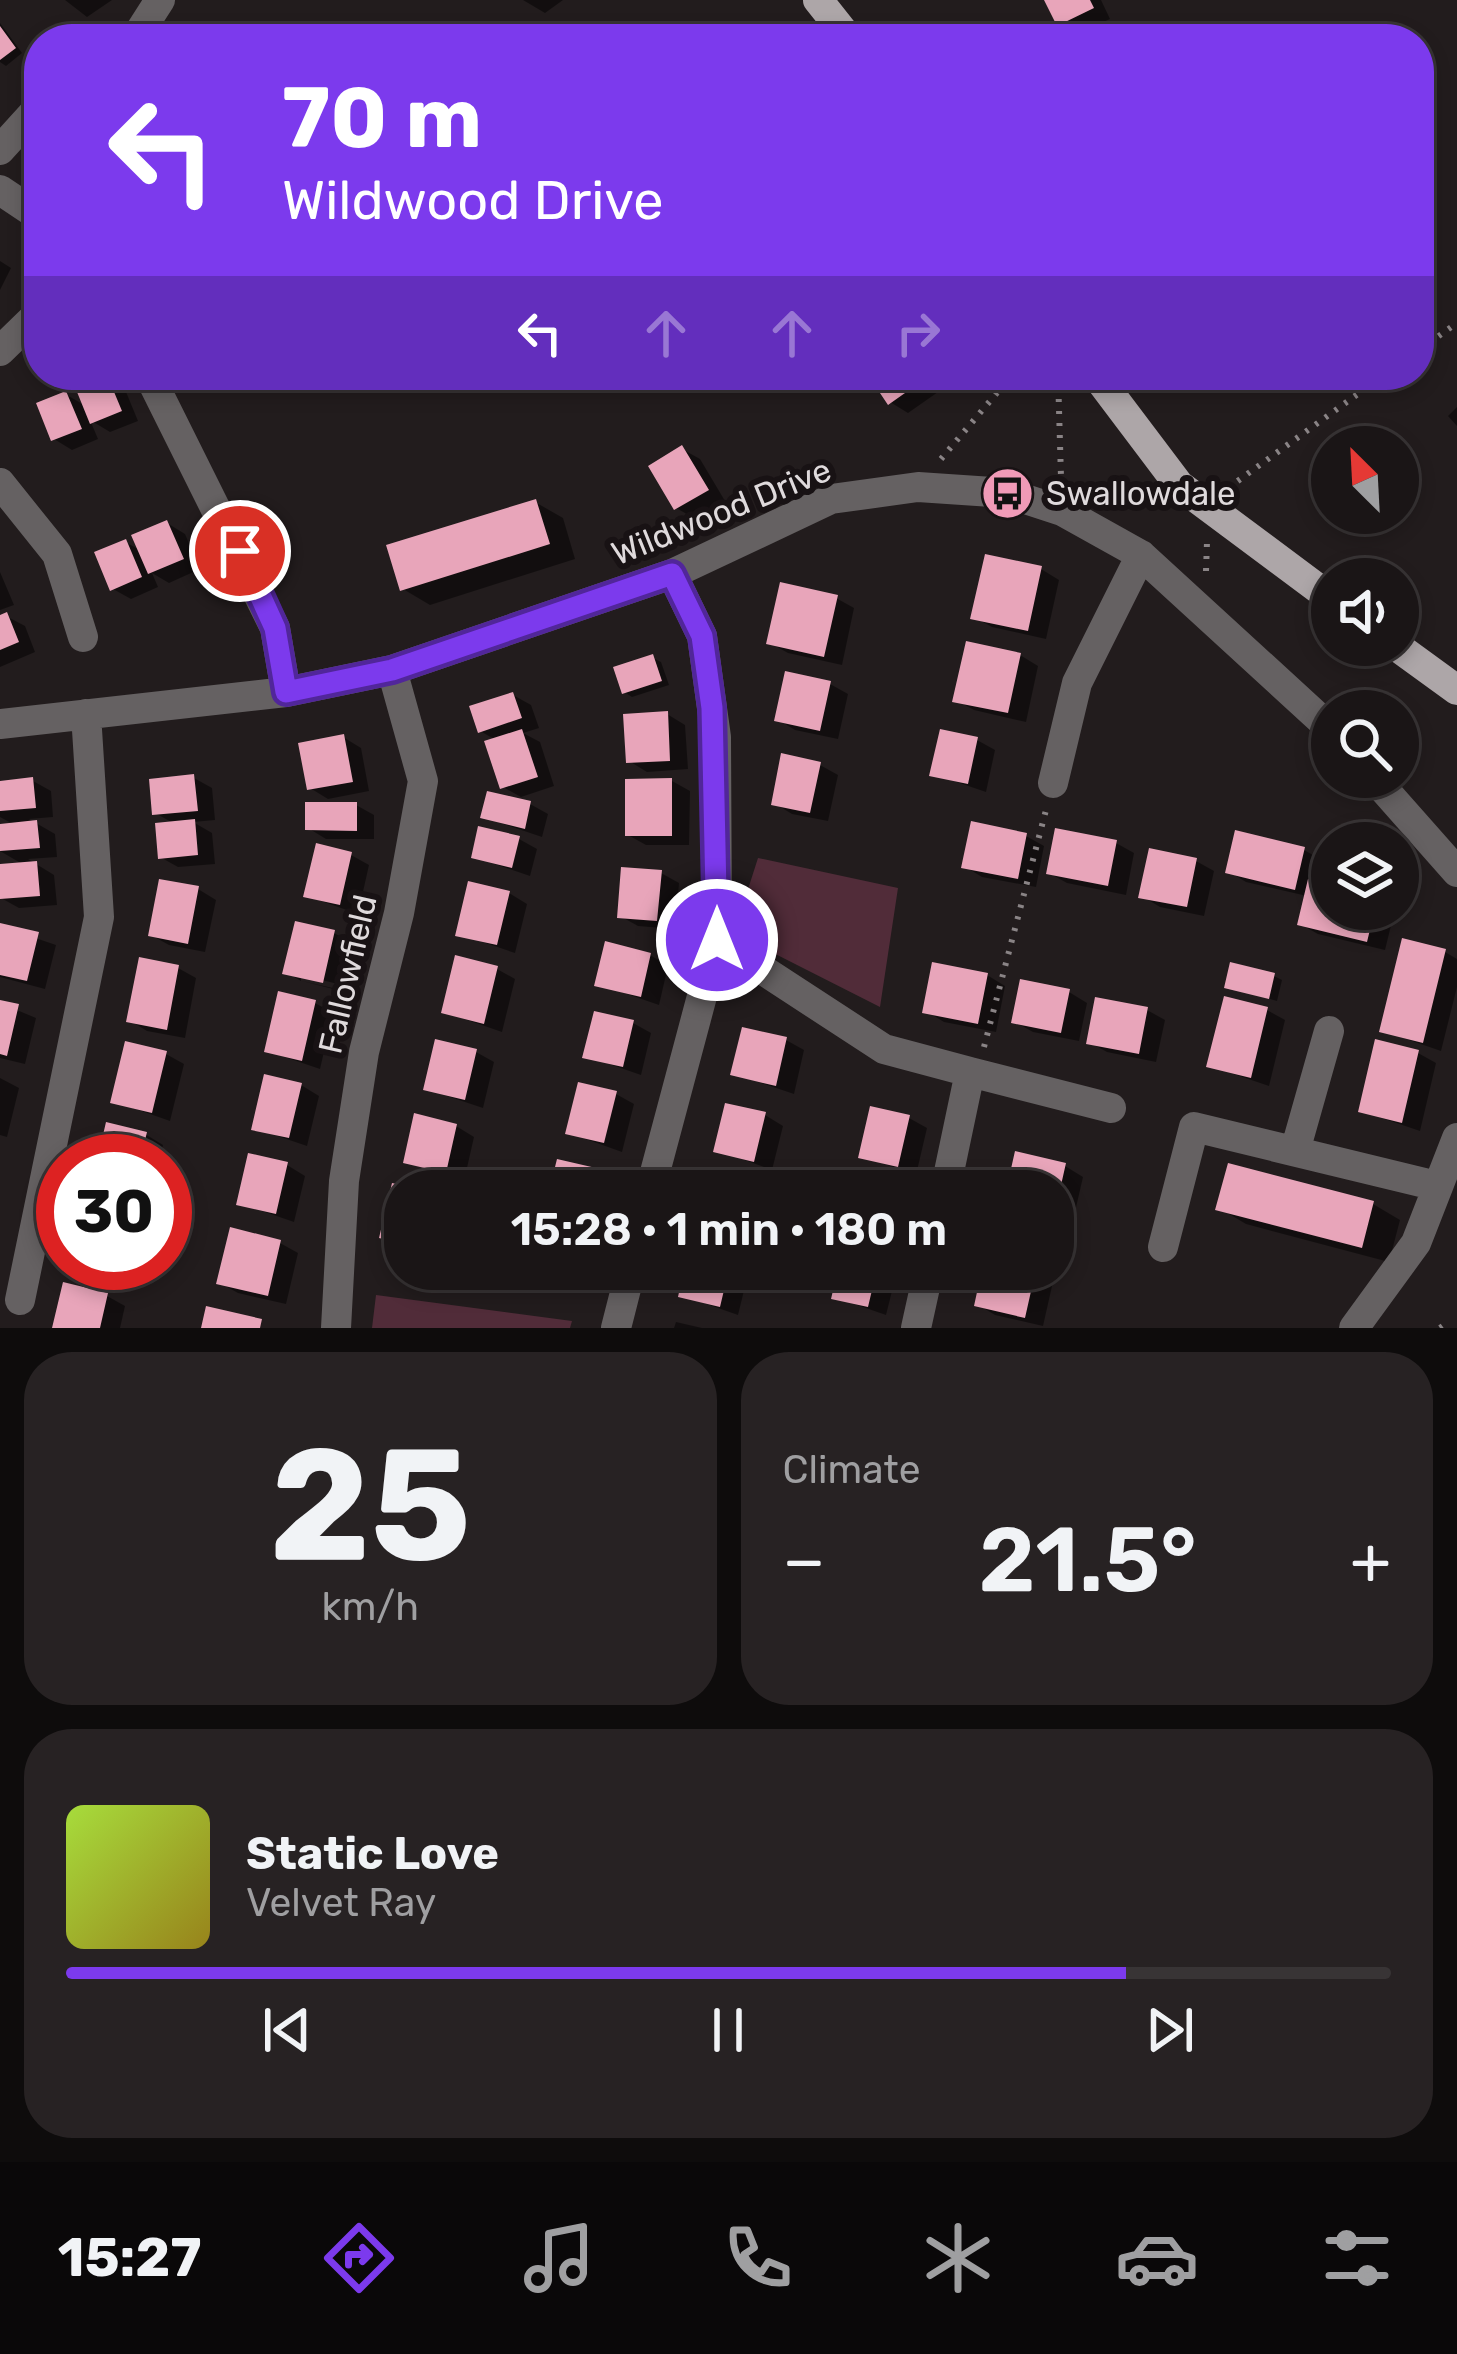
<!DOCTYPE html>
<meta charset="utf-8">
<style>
body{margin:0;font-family:Rubik,sans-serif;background:#272223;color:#f1f3f6;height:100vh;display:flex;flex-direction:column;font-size:45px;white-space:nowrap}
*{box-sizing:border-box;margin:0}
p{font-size:39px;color:#9f9fa1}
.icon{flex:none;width:66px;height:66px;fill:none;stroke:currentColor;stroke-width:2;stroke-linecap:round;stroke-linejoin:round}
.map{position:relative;height:1328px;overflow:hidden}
.side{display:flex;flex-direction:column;gap:24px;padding:24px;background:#0e0c0c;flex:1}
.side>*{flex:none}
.guide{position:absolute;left:24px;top:24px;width:1410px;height:366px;border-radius:48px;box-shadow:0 6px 18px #0003,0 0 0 3px #383435;background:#7c3aed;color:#fff;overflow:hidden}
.needle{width:78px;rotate:336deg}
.controls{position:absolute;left:1311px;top:426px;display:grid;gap:24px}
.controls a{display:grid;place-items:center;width:108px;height:108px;border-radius:50%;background:#1a1516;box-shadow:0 6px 18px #0003,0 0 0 3px #383435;font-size:60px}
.speed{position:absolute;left:36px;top:1134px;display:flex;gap:24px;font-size:60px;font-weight:700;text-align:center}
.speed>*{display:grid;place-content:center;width:156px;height:156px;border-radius:50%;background:#1a1516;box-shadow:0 6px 18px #0003,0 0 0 3px #383435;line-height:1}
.speed .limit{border:18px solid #d22;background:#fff;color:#111}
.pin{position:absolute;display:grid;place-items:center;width:102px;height:102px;color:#fff;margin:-51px;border:6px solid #fff;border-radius:50%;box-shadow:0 3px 12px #0007}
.me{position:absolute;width:132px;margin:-66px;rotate:0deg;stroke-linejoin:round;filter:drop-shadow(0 0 9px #0008)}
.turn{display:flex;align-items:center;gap:42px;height:252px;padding:0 60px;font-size:54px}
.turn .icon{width:156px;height:156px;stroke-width:2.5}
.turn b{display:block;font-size:84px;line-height:102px}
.lanes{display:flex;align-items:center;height:114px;padding:0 60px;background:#0003;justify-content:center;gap:60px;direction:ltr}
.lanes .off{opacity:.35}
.big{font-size:90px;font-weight:600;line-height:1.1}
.side .tile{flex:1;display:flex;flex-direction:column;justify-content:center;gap:18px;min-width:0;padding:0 42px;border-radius:48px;background:#272223}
.side .dial{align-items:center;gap:0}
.dial b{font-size:156px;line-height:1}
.song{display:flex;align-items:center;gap:36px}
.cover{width:144px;height:144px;border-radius:18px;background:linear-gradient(135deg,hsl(80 70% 55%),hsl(50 70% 35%))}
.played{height:12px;border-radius:6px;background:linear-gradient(90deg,#7c3aed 80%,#383435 80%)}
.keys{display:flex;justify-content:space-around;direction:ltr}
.heat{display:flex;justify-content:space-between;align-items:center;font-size:66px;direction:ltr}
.side .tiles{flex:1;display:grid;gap:24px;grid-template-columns:1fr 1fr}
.tile:last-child{grid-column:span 2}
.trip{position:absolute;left:384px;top:1170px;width:690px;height:120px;border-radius:48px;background:#1a1516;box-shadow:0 6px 18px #0003,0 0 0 3px #383435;font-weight:600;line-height:120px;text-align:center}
.dock{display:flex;height:192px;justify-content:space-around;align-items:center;background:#0a0809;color:#9f9fa1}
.dock .icon{width:84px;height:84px}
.dock .on{color:#7c3aed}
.dock b{font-size:54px;color:#f1f3f6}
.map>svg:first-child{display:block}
.green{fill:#512c39}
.shadow{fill:#0007}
.building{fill:#e8a5ba}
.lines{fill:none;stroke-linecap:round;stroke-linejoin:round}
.path{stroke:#8a8486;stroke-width:6;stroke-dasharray:3 9;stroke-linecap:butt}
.minor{stroke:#656162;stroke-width:30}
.major{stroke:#ada6a8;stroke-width:30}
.route-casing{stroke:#51269a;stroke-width:30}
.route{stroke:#7c3aed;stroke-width:21}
.labels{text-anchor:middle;stroke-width:12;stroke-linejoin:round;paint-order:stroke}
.poi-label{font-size:33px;fill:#dfdadc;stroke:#181214;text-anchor:start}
.street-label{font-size:33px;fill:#dfdadc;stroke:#181214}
</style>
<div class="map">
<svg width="1457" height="1328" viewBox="0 0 1457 1328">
<rect width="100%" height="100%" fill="#221c1d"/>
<path class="green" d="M 758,858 L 898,888 L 880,1007 L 734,933 Z
M 376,1295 L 572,1321 L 570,1328 L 372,1328 Z"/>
<path class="shadow" d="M 65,0 L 112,0 L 87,17 Z
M 523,0 L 563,0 L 545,13 Z
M 1048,0 L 1101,0 L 1110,19 L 1077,34 L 1059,24 Z
M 0,23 L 22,53 L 6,66 L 0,62 Z
M 0,261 L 11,268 L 0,290 Z
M 291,375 L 314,375 L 304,382 Z
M 357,375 L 406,375 L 385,390 Z
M 871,375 L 927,375 L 938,392 L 908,413 L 890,402 Z
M 1297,375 L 1333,375 L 1317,388 Z
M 106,377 L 124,387 L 138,421 L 110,432 L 90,420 L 98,439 L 72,450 L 54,439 L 65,394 L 86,406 Z
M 1457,407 L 1457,426 L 1448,416 Z
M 682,449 L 700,459 L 725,501 L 694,518 L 676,508 Z
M 535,502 L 563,518 L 575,559 L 430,605 L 403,589 Z
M 167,523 L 185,534 L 200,569 L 169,583 L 152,573 L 158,587 L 131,599 L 113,589 L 125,542 L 142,551 Z
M 987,557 L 1041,569 L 1059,580 L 1046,639 L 992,627 L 974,617 Z
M 0,572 L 14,605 L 0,610 Z
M 836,598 L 854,608 L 842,665 L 788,653 L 770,643 Z
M 6,616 L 25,626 L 35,652 L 0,667 L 0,619 Z
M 1020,655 L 1038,666 L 1026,722 L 974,710 L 956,700 Z
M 653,658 L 661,662 L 669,685 L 632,697 L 624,692 Z
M 830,684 L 848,694 L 838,739 L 795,730 L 777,719 Z
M 513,695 L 531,705 L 539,728 L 523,733 L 540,742 L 554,786 L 521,797 L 503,787 L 496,740 L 480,731 Z
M 667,714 L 685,725 L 688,769 L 647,772 L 629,761 Z
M 343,737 L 361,748 L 369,791 L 328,799 L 310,788 Z
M 977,740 L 995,750 L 986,792 L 933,774 Z
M 820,765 L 838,775 L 828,821 L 792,814 L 774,803 Z
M 194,778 L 212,788 L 215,820 L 193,822 L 212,833 L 215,864 L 178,867 L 160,857 L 175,824 L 155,813 Z
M 33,781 L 51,791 L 53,817 L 29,819 L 55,834 L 57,857 L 28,859 L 54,875 L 57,905 L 19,908 L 1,898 L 0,867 L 24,865 L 0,851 L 0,827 L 15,825 L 0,817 L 0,784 Z
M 672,781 L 690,791 L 689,845 L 646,845 L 628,835 Z
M 530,804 L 548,814 L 542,837 L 483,817 Z
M 356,805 L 374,815 L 374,839 L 326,839 L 308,828 Z
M 1026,836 L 1044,846 L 1036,887 L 982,877 L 964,866 Z
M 519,839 L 537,849 L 530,876 L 474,857 Z
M 1116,843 L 1134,853 L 1126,895 L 1067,883 L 1049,873 Z
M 1304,850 L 1322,860 L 1316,884 L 1332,888 L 1332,909 L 1395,909 L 1385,950 L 1318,934 L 1300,924 L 1307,896 L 1246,882 L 1228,871 Z
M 351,855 L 369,865 L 358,914 L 307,896 Z
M 1196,861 L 1214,871 L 1204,916 L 1160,907 L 1142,896 Z
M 661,873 L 679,883 L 675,929 L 638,926 L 620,916 Z
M 198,889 L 216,900 L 205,952 L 169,945 L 151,935 Z
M 509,893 L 527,904 L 515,953 L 459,934 Z
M 0,926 L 56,945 L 45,989 L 0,977 Z
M 334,933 L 352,943 L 341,991 L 302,981 L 337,989 L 338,984 L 301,975 L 301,981 L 286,972 Z
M 1445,952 L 1457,959 L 1457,987 L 1441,1051 L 1383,1031 Z
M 650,955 L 668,966 L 659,1005 L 598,984 Z
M 178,968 L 196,978 L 185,1038 L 147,1031 L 129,1020 Z
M 497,969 L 515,979 L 502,1032 L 444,1012 Z
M 987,975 L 1005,986 L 996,1032 L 944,1022 L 926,1011 Z
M 1274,976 L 1282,980 L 1277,1001 L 1227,986 Z
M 1069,992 L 1087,1003 L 1079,1041 L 1033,1032 L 1015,1022 Z
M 0,1003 L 36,1018 L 25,1064 L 0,1058 Z
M 315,1003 L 333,1013 L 320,1069 L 267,1051 Z
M 1147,1010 L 1165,1020 L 1156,1062 L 1107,1052 L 1089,1042 Z
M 1267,1010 L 1285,1020 L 1269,1086 L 1210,1066 Z
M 633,1023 L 651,1033 L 641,1075 L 586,1056 Z
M 786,1040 L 804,1050 L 794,1094 L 734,1074 Z
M 476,1052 L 494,1062 L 483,1108 L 426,1089 Z
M 1418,1053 L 1436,1063 L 1420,1131 L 1361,1111 Z
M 166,1054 L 184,1064 L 170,1121 L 113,1101 Z
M 0,1078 L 19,1088 L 7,1137 L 0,1135 Z
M 301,1085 L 319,1096 L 307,1146 L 254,1128 Z
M 616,1094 L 634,1104 L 622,1152 L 569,1133 Z
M 765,1115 L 783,1126 L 772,1170 L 717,1150 Z
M 909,1118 L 927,1128 L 916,1175 L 862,1156 Z
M 456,1126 L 474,1137 L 464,1181 L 406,1162 Z
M 145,1134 L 163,1145 L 159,1161 L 100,1161 Z
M 287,1165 L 305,1176 L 294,1222 L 239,1203 Z
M 1065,1166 L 1083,1177 L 1069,1238 L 1053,1234 L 1053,1191 L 1009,1191 Z
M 595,1171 L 613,1181 L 610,1191 L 552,1191 Z
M 1373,1204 L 1400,1220 L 1389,1262 L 1246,1224 L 1219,1208 Z
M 280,1243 L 298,1253 L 286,1304 L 238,1293 L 220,1283 Z
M 1053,1262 L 1057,1264 L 1043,1326 L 995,1315 L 977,1304 L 985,1269 L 1053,1269 Z
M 78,1263 L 138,1263 L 134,1280 Z
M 533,1269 L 593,1269 L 587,1292 L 550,1284 Z
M 688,1269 L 749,1270 L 738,1315 L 681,1295 Z
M 841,1269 L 897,1271 L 886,1315 L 834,1297 Z
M 107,1296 L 125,1306 L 120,1328 L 55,1328 Z
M 676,1322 L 702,1328 L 674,1328 Z"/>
<path class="building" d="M 1044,0 L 1090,0 L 1094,8 L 1057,26 Z
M 0,26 L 16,48 L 0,60 Z
M 107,375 L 122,411 L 90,424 L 75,387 Z
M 868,375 L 918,375 L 922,381 L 888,405 Z
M 66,391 L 82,429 L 51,441 L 36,403 Z
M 682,445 L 709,490 L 674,510 L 648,466 Z
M 536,499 L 550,544 L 400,591 L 386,545 Z
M 167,520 L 184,559 L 148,574 L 131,535 Z
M 126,539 L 142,577 L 110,591 L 94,552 Z
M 985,554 L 1042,566 L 1028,631 L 970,619 Z
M 780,582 L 838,595 L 824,657 L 766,644 Z
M 7,612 L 19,642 L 0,650 L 0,615 Z
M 966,641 L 1021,653 L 1008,713 L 952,702 Z
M 653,654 L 662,681 L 622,694 L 613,667 Z
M 785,671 L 831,681 L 820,731 L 774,721 Z
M 513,692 L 522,718 L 478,733 L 469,706 Z
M 668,711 L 670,761 L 626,763 L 623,714 Z
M 522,729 L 538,777 L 500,789 L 484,741 Z
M 940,729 L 978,737 L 968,784 L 929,776 Z
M 344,734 L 353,782 L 307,790 L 298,743 Z
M 781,753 L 821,762 L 810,813 L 771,805 Z
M 194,774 L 198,811 L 152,815 L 149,779 Z
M 33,777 L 36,808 L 0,811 L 0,781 Z
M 672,778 L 672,836 L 625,836 L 625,779 Z
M 487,791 L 531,801 L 525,829 L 480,818 Z
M 305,802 L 357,802 L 357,831 L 305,830 Z
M 195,819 L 198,855 L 158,859 L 155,823 Z
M 37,820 L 40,848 L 0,851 L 0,824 Z
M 971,821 L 1027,833 L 1018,879 L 961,868 Z
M 478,826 L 520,836 L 512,868 L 471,858 Z
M 1055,828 L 1117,840 L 1108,886 L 1046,874 Z
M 1235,830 L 1305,847 L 1295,890 L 1225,873 Z
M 316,843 L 352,852 L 340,905 L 303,897 Z
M 1149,848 L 1197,858 L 1187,907 L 1138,898 Z
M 37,861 L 40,896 L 0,899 L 0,864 Z
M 621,867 L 662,870 L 657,921 L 617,918 Z
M 159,879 L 199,886 L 188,944 L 148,936 Z
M 1308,879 L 1332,885 L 1332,909 L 1375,909 L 1367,942 L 1297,925 Z
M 468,881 L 510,891 L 497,945 L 455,936 Z
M 295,921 L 335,930 L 323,983 L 282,974 Z
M 0,923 L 39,932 L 27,981 L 0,975 Z
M 1402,938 L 1446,949 L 1423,1043 L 1379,1032 Z
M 605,941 L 651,953 L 641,997 L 594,986 Z
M 455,955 L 498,966 L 484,1024 L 441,1013 Z
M 139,957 L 179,965 L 167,1030 L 126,1022 Z
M 932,962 L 988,973 L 978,1024 L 922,1013 Z
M 1230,962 L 1275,973 L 1269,999 L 1224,988 Z
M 1020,979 L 1070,989 L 1061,1033 L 1011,1023 Z
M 278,991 L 316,1000 L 302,1061 L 264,1052 Z
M 1224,996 L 1268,1007 L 1251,1078 L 1206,1067 Z
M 1095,997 L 1148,1007 L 1139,1054 L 1086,1044 Z
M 0,1000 L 19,1004 L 7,1056 L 0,1054 Z
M 594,1011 L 634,1020 L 623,1067 L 582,1058 Z
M 742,1027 L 787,1037 L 776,1086 L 730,1075 Z
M 435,1039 L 477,1049 L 465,1100 L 423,1090 Z
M 1375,1039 L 1419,1050 L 1402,1123 L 1358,1112 Z
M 125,1041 L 167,1051 L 152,1113 L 110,1103 Z
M 264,1074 L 302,1083 L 289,1138 L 251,1130 Z
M 578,1082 L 617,1091 L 604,1143 L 565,1134 Z
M 725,1103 L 766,1112 L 754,1162 L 713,1152 Z
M 870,1106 L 910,1115 L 898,1167 L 858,1158 Z
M 414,1113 L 457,1124 L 446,1173 L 403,1163 Z
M 106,1122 L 147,1132 L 140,1161 L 97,1161 Z
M 1015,1151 L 1066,1163 L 1055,1212 L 1053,1191 L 1006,1191 Z
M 248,1153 L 288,1162 L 276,1214 L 236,1205 Z
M 557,1159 L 596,1168 L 591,1191 L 549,1191 Z
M 1228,1163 L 1374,1201 L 1362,1248 L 1215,1210 Z
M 706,1173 L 746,1182 L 744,1191 L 701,1191 Z
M 857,1177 L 895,1186 L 894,1191 L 854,1191 Z
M 392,1183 L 419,1189 L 405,1191 L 405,1244 L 379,1238 Z
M 230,1227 L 281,1240 L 268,1296 L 216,1284 Z
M 530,1269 L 573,1269 L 569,1284 L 529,1275 Z
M 684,1269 L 729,1269 L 720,1307 L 678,1297 Z
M 838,1269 L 877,1269 L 868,1307 L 831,1299 Z
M 982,1269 L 1036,1269 L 1025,1318 L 974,1306 Z
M 63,1282 L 108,1293 L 100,1328 L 52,1328 Z
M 206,1306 L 262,1319 L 260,1328 L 201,1328 Z"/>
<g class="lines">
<path class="path" d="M 1419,350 L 1457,323
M 1058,375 L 1061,477
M 941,459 L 1012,375
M 1228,488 L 1384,375
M 1206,571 L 1207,542
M 984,1047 L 1046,810
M 1440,1328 L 1447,1323"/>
<path class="minor" d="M 135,39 L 160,0
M 0,150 L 39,107
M 0,190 L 39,216
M 0,351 L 39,313
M 149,375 L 275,628 L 286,692
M 0,483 L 57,554 L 83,637
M 0,724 L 286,692 L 392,670 L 672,574 L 831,499 L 918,487 L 1007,493 L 1062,511 L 1141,555 L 1332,730
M 1373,777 L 1457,872
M 1053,783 L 1077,683 L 1141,555
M 717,940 L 884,1049 L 970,1072 L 945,1191
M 970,1072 L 1111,1108
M 1295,1151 L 1329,1031
M 650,1191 L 717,940 L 716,737 L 702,636 L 672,574
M 1163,1247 L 1194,1127 L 1437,1186
M 20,1300 L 99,917 L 86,714
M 336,1328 L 344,1181 L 364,1052 L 399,913 L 423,781 L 392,670
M 616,1328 L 631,1269
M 916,1328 L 929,1269
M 1354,1328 L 1416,1243 L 1457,1138"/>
<path class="major" d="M 818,0 L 849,39
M 1096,375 L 1179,485 L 1332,599
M 1395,645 L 1457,690"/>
</g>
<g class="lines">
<defs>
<path id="route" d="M 240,551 L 275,628 L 286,692 L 392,670 L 672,574 L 702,636 L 712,708 L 717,940"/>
</defs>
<use href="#route" class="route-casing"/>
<use href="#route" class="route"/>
</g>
<defs>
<symbol id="bus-disc" viewBox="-11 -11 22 22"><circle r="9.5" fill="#f09ab7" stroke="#181214"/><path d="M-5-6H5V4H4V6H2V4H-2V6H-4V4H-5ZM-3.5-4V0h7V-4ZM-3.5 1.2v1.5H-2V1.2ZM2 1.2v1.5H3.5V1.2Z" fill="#111"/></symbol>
</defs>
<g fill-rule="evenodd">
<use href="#bus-disc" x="978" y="464" width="59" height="59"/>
</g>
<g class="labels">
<g class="poi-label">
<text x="1046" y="505">Swallowdale</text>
</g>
<g class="street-label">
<text transform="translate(721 511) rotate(-22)" y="12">Wildwood Drive</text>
<text transform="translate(347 974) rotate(-77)" y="12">Fallowfield</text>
</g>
</g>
</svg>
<div class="controls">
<a><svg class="needle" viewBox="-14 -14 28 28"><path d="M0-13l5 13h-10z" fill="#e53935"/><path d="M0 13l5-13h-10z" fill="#9f9fa1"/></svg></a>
<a><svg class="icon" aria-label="sound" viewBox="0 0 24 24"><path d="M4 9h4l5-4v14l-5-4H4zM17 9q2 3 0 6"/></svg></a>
<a><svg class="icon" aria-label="search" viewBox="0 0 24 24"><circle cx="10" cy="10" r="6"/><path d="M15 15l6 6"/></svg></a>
<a><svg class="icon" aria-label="layers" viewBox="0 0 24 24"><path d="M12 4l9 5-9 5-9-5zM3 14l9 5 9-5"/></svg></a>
</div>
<div class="speed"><div class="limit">30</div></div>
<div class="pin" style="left:240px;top:551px;background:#d93025"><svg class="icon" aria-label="arrive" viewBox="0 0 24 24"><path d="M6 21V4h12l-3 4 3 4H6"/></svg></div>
<svg class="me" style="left:717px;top:940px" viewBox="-20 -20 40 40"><circle r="17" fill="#7c3aed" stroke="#fff" stroke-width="3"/><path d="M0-11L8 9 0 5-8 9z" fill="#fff"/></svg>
<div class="trip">15:28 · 1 min · 180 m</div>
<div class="guide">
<div class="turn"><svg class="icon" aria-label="left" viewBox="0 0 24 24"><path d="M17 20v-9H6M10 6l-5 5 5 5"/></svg><div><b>70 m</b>Wildwood Drive</div></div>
<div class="lanes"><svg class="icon" aria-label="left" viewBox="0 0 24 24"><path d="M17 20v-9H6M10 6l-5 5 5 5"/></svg><svg class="icon off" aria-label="ahead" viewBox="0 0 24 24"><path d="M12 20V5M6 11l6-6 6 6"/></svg><svg class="icon off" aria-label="ahead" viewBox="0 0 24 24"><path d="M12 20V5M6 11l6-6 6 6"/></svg><svg class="icon off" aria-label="right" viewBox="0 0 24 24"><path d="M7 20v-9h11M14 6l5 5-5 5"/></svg></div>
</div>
</div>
<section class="side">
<div class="tiles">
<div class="tile dial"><b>25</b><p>km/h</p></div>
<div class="tile"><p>Climate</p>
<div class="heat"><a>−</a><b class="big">21.5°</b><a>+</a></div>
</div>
<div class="tile">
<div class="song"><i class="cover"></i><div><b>Static Love</b><p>Velvet Ray</p></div></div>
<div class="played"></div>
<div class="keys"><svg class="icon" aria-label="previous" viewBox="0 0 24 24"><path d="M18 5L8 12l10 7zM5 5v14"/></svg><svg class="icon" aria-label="pause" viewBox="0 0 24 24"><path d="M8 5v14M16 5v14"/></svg><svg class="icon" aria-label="next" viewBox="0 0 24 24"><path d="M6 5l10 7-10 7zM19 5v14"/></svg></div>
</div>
</div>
</section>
<nav class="dock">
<b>15:27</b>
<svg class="icon on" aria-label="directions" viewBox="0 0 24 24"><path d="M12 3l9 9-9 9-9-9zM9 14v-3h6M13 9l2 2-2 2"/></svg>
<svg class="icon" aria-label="music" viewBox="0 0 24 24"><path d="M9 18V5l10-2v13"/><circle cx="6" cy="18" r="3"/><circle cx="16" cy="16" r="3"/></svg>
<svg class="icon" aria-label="phone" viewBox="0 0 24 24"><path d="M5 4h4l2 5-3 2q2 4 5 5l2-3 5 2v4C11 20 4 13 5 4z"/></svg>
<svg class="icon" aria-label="climate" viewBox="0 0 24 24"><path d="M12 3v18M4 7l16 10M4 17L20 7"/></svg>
<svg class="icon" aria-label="car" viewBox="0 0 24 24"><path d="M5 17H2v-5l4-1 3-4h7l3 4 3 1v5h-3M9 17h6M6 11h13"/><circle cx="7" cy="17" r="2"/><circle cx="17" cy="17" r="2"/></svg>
<svg class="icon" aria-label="filters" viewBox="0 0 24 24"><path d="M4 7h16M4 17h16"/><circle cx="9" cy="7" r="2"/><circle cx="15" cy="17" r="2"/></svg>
</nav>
